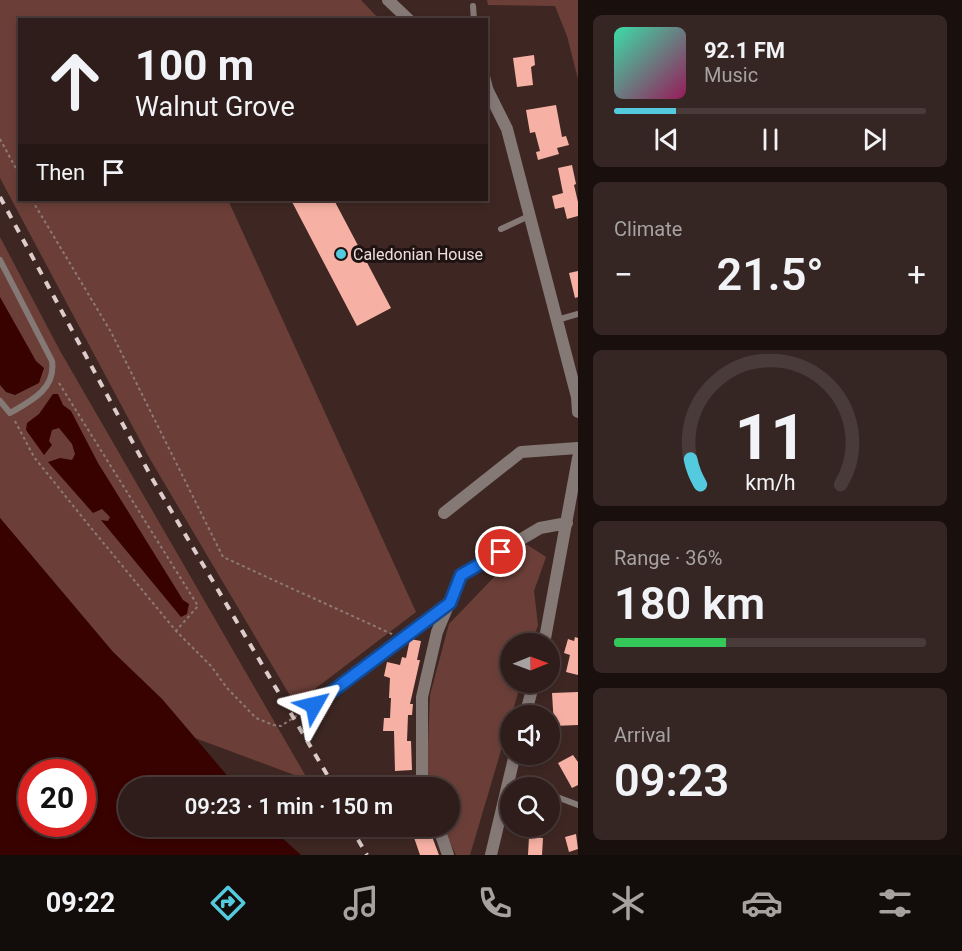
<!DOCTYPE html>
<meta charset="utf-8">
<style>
body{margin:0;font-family:Roboto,sans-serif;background:#362623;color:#f1f3f6;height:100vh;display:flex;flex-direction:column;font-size:22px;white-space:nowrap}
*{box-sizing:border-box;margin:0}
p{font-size:20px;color:#a7a2a2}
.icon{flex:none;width:33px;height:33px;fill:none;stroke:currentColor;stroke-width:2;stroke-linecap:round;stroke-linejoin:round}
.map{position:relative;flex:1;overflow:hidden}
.panel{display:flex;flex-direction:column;gap:15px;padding:15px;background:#19100e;width:384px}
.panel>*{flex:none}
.top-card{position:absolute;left:18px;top:18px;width:470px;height:183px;border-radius:0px;box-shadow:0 3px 9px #0003,0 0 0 2px #493b39;background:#2e1d1a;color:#f1f3f6;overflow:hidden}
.needle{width:39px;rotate:89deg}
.buttons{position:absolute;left:500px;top:633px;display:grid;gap:12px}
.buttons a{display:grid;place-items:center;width:60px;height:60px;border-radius:50%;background:#2e1d1a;box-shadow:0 3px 9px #0003,0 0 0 2px #493b39;font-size:30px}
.speed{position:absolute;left:18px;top:759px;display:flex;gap:12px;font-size:30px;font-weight:700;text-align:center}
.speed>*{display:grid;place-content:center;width:78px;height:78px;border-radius:50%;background:#2e1d1a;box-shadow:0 3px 9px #0003,0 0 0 2px #493b39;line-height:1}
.speed .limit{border:9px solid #d22;background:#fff;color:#111}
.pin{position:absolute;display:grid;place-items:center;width:51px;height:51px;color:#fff;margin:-26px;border:3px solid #fff;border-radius:50%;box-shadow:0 2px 6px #0007}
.me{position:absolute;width:66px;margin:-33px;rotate:53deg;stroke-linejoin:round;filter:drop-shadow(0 0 4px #0008)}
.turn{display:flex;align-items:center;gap:21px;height:126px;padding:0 18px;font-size:27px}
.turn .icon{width:78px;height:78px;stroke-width:2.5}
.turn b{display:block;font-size:42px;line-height:51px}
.then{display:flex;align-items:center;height:57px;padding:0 18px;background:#0003;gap:12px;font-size:22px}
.big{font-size:45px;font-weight:600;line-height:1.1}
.panel .widget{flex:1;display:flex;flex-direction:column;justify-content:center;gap:9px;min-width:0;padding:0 21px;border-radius:9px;background:#362623}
.panel .dial{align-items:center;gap:0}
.dial svg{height:156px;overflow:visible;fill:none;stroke:#493b39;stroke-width:7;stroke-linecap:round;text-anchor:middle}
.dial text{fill:#f1f3f6;stroke:none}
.song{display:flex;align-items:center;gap:18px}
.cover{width:72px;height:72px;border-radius:9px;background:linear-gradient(135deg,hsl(160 70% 55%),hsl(330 70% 35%))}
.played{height:6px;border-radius:3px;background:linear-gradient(90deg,#54cade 20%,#493b39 20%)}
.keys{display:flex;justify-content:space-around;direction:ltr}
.heat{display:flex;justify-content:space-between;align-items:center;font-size:33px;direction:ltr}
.charge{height:9px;border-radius:4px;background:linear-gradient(90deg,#34c759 36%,#493b39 0)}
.trip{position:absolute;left:118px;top:777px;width:342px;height:60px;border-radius:30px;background:#2e1d1a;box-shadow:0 3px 9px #0003,0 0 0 2px #493b39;font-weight:600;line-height:60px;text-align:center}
.tabs{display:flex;height:96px;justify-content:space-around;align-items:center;background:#120c0a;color:#a7a2a2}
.tabs .icon{width:42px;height:42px}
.tabs .selected{color:#54cade}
.tabs b{font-size:27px;color:#f1f3f6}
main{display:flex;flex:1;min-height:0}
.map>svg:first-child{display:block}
.green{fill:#6b3f38}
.water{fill:#380200;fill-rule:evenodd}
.building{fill:#f7b1a4}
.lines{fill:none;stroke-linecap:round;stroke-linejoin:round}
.path{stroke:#8d7976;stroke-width:2;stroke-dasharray:3 3;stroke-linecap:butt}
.service{stroke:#857976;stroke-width:6}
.minor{stroke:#857976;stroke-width:12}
.rail{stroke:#ddccc9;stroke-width:4;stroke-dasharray:8 8;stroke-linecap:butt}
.route-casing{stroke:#114b97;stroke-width:15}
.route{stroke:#1a73e8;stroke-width:10}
.poi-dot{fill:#54cade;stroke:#1e1311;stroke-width:2}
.labels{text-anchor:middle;stroke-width:6;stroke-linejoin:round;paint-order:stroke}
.poi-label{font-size:16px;fill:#efdfdc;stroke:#1e1311;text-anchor:start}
</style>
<main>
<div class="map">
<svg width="578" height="855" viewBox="0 0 578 855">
<rect width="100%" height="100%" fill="#3e2723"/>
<path class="green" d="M 0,0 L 361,0 L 379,19 L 20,20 L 20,200 L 228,200 L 416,612 L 295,704 L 150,459 L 0,178 Z
M 487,0 L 578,0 L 578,79 L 567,36 L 555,6 L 488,5 Z
M 0,237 L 59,349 L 308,780 L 195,738 L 162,699 L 113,652 L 0,518 Z
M 526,544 L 546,557 L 534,591 L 538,625 L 532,643 L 510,644 L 510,682 L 521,683 L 470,855 L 456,855 L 442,827 L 450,826 L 450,788 L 431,788 L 427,770 L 430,695 L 449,624 Z"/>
<path class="water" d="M 0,297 L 36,361 L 44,368 L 39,383 L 15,395 L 6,392 L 0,385 Z
M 53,394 L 58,394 L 63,405 L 71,411 L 98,463 L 183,600 L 189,604 L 187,614 L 181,617 L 101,520 L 108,521 L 110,517 L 102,509 L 93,513 L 48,462 L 60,458 L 72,460 L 75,454 L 72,444 L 59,428 L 52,430 L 49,441 L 52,445 L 44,455 L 26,430 L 27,423 L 39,414 Z
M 0,518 L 113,652 L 162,699 L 237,787 L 129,788 L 129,826 L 270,827 L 301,855 L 0,855 ZM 32,772 L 82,772 L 82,824 L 32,824 Z"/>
<path class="building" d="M 534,55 L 535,65 L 531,67 L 533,85 L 517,87 L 513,58 Z
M 556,105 L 562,137 L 566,136 L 569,145 L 557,148 L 559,154 L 538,160 L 536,152 L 540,151 L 535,132 L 530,133 L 526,110 Z
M 572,165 L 576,184 L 574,185 L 578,202 L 578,216 L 567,219 L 564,207 L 555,209 L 552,196 L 563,193 L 558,168 Z
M 291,200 L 334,200 L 391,308 L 357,326 Z
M 578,271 L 578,297 L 575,298 L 569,273 Z
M 575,637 L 578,638 L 578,675 L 566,672 L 570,655 L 564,653 L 568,639 L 574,641 Z
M 410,639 L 421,641 L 417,660 L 420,660 L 410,704 L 413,704 L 412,715 L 408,715 L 407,741 L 411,741 L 412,770 L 395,771 L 394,731 L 383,731 L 384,718 L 390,718 L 391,698 L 389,698 L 390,678 L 384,676 L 387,662 L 400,665 L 402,657 L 406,658 Z
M 578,692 L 578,725 L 554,726 L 552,693 Z
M 573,755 L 578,762 L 578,785 L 572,788 L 558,763 Z
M 410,826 L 428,826 L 439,855 L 420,855 Z
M 576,834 L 578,849 L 569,852 L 565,837 Z
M 529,837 L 543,838 L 542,855 L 528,855 Z"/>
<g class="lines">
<path class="path" d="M 0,139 L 20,176
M 32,200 L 111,332 L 223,557 L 394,635
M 59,383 L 198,606 L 176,631
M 15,421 L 34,457 L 87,523 L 176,631 L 211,666 L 227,688 L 256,718 L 273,725 L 281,726 L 307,709"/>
<path class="service" d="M 473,6 L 474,20
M 486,72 L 490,88
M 501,229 L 529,216
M 0,260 L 52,361 C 56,389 31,401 10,413 L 0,401
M 557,320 L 578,314
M 314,705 L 445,606
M 509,780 L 531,788
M 549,794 L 578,805"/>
<path class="minor" d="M 388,0 L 409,20
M 486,87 L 507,129 L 577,397 L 578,412
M 444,513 L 521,452 L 578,448
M 544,644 L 578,458
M 525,716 L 534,682
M 425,788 L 422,779 L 422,697 L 437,632 L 461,575 L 540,528 L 567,523
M 438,826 L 448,855
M 491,855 L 515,754"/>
<path class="rail" d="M 0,197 L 153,480 L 335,788
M 350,826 L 367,855"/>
</g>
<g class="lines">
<defs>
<path id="route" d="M 314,705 L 450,603 L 461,575 L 501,552"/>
</defs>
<use href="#route" class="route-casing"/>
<use href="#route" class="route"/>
</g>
<circle class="poi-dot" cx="341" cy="254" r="6"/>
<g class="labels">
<g class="poi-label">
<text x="353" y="260">Caledonian House</text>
</g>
</g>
</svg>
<div class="buttons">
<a><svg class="needle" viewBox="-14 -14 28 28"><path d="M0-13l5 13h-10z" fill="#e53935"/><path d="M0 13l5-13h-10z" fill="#a7a2a2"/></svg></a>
<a><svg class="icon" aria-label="sound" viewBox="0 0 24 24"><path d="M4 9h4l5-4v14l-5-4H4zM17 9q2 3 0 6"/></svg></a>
<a><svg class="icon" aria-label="search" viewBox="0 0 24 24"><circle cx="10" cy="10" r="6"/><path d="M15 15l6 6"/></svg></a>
</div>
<div class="speed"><div class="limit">20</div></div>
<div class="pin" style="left:501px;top:552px;background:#d93025"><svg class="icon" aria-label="arrive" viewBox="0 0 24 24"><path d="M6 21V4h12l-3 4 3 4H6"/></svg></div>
<svg class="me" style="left:314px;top:705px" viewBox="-20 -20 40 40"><path d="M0-17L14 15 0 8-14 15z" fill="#1a73e8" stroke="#fff" stroke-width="4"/></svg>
<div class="trip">09:23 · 1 min · 150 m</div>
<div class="top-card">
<div class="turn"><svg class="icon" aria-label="ahead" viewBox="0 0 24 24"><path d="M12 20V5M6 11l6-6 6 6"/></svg><div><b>100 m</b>Walnut Grove</div></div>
<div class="then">Then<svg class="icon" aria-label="arrive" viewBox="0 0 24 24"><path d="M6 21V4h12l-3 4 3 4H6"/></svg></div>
</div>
</div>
<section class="panel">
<div class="widget">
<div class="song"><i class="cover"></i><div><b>92.1 FM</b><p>Music</p></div></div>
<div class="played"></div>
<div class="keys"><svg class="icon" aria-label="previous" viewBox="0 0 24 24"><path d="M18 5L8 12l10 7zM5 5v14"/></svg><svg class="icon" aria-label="pause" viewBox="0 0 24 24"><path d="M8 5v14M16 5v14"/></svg><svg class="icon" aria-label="next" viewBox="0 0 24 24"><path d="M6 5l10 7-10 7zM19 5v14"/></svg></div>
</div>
<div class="widget"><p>Climate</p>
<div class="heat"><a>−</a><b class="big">21.5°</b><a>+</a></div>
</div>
<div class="widget dial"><svg viewBox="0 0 100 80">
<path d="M14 69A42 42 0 1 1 86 69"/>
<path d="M14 69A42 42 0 0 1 9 56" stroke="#54cade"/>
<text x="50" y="56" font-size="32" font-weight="700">11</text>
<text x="50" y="72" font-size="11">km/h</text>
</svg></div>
<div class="widget"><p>Range · 36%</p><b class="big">180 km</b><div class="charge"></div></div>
<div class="widget"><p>Arrival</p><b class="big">09:23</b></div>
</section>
</main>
<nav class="tabs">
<b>09:22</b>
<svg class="icon selected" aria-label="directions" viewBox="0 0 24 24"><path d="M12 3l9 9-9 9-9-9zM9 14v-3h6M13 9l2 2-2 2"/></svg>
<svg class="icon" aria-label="music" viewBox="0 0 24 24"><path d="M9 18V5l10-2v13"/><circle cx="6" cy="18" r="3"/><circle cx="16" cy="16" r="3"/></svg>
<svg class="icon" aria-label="phone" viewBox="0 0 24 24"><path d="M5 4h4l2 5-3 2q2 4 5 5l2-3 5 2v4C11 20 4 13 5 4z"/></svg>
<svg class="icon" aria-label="climate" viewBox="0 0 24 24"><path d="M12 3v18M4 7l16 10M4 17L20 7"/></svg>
<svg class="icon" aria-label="car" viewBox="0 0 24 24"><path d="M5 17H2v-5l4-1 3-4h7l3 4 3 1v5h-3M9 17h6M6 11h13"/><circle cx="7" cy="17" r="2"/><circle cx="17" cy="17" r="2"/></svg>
<svg class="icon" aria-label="filters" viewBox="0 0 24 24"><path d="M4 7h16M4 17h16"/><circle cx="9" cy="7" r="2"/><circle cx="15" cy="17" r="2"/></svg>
</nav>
